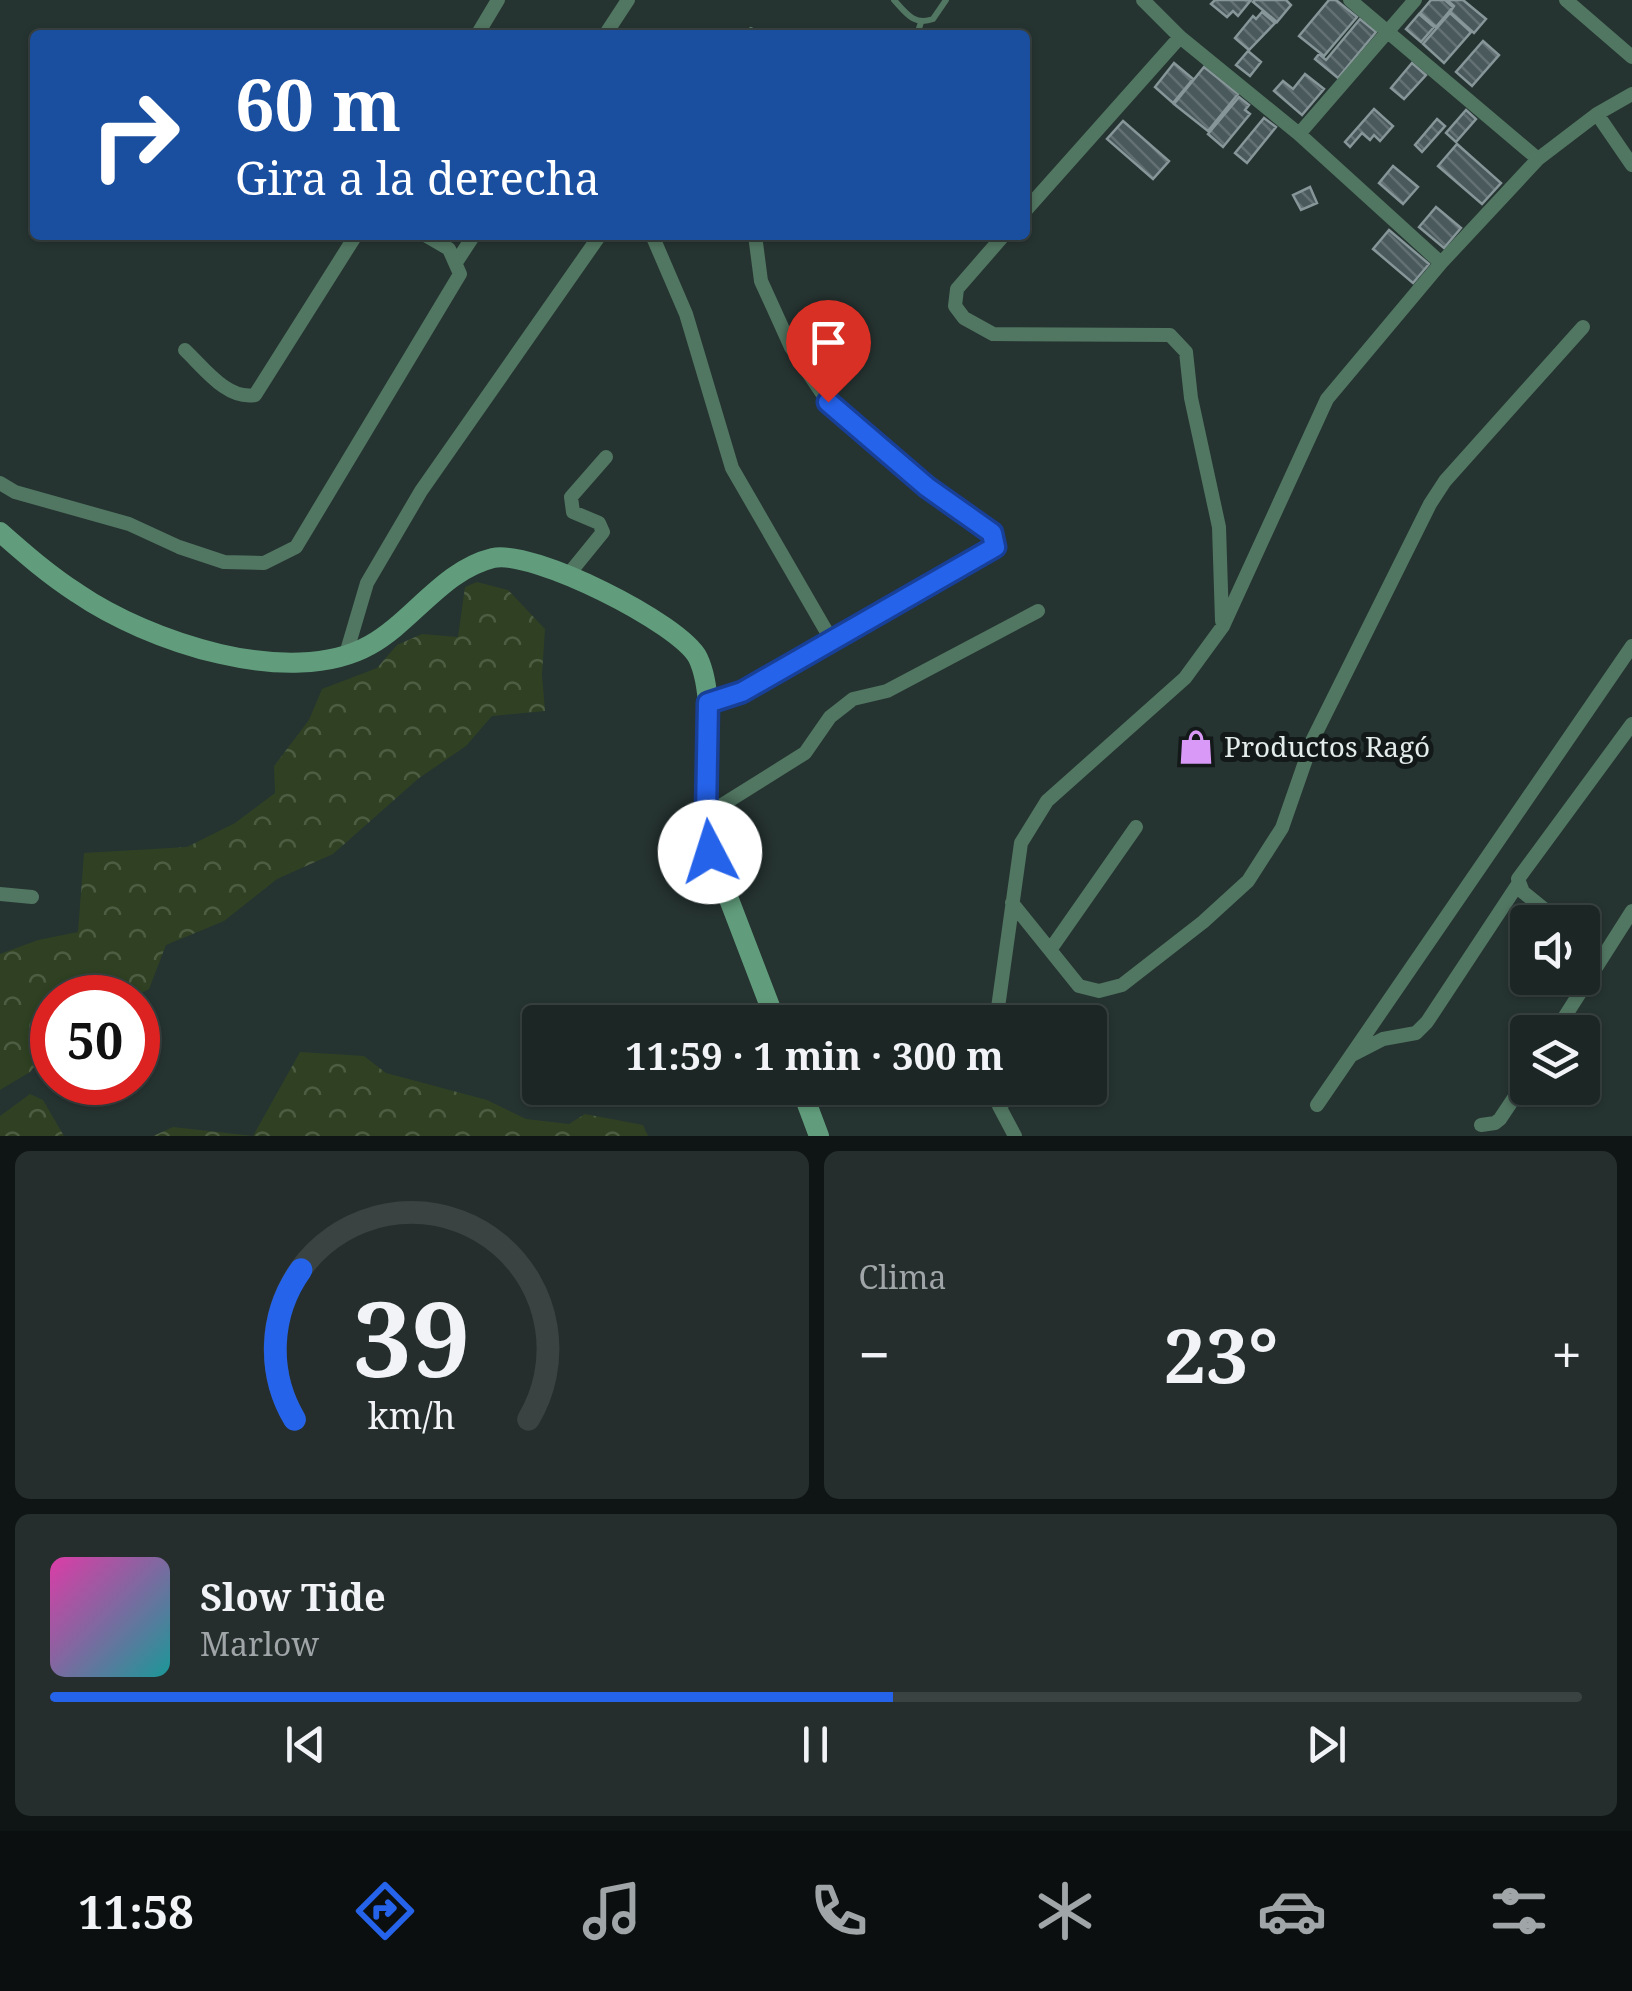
<!DOCTYPE html>
<html lang="es">
<meta charset="utf-8">
<style>
body{margin:0;font-family:"Noto Serif",serif;background:#252e2d;color:#f1f3f6;height:100vh;display:flex;flex-direction:column;font-size:38px;white-space:nowrap}
*{box-sizing:border-box;margin:0}
p{font-size:32px;color:#a0a5a7}
.icon{flex:none;width:55px;height:55px;fill:none;stroke:currentColor;stroke-width:2;stroke-linecap:round;stroke-linejoin:round}
.map{position:relative;height:1136px;overflow:hidden}
.panel{display:flex;flex-direction:column;gap:15px;padding:15px;background:#0f1514;flex:1}
.panel>*{flex:none}
.top-card{position:absolute;left:30px;top:30px;width:1000px;height:210px;border-radius:10px;box-shadow:0 2px 8px #0004,0 0 0 2px #3a4342;background:#1a4fa0;color:#fff;overflow:hidden}
.fabs{position:absolute;left:1510px;top:905px;display:grid;gap:20px}
.fabs a{display:grid;place-items:center;width:90px;height:90px;border-radius:10px;background:#1c2625;box-shadow:0 2px 8px #0004,0 0 0 2px #3a4342;font-size:50px}
.speed{position:absolute;left:30px;top:975px;display:flex;gap:20px;font-size:50px;font-weight:700;text-align:center}
.speed>*{display:grid;place-content:center;width:130px;height:130px;border-radius:50%;background:#1c2625;box-shadow:0 2px 8px #0004,0 0 0 2px #3a4342;line-height:1}
.speed .limit{border:15px solid #d22;background:#fff;color:#111}
.pin{position:absolute;display:grid;place-items:center;width:85px;height:85px;color:#fff;margin:-102px -42px;border-radius:50% 50% 50% 0;rotate:-45deg;box-shadow:0 0 10px #0007}
.pin .icon{rotate:45deg}
.me{position:absolute;width:110px;margin:-55px;rotate:355deg;stroke-linejoin:round;filter:drop-shadow(0 0 8px #0008)}
.turn{display:flex;align-items:center;gap:35px;height:210px;padding:0 40px;font-size:45px}
.turn .icon{width:130px;height:130px;stroke-width:2.5}
.turn b{display:block;font-size:70px;line-height:85px}
.big{font-size:75px;font-weight:700;line-height:1.1}
.panel .tile{flex:1;display:flex;flex-direction:column;justify-content:center;gap:15px;min-width:0;padding:0 35px;border-radius:15px;background:#252e2d}
.panel .dial{align-items:center;gap:0}
.dial svg{height:260px;overflow:visible;fill:none;stroke:#3a4342;stroke-width:7;stroke-linecap:round;text-anchor:middle}
.dial text{fill:#f1f3f6;stroke:none}
.song{display:flex;align-items:center;gap:30px}
.cover{width:120px;height:120px;border-radius:15px;background:linear-gradient(135deg,hsl(320 70% 55%),hsl(180 70% 35%))}
.played{height:10px;border-radius:5px;background:linear-gradient(90deg,#2563eb 55%,#3a4342 55%)}
.keys{display:flex;justify-content:space-around;direction:ltr}
.heat{display:flex;justify-content:space-between;align-items:center;font-size:55px;direction:ltr}
.panel .tiles{flex:1;display:grid;gap:15px;grid-template-columns:1fr 1fr}
.tile:last-child{grid-column:span 2}
.trip{position:absolute;left:522px;top:1005px;width:585px;height:100px;border-radius:10px;background:#1c2625;box-shadow:0 2px 8px #0004,0 0 0 2px #3a4342;font-weight:700;line-height:100px;text-align:center}
.dock{display:flex;height:160px;justify-content:space-around;align-items:center;background:#0b0f0f;color:#a0a5a7}
.dock .icon{width:70px;height:70px}
.dock .on{color:#2563eb}
.dock b{font-size:45px;color:#f1f3f6}
.map>svg:first-child{display:block}
.forest{fill:url(#forest-crowns)}
.building{fill:url(#building-back-hatch);stroke:#869699;stroke-width:2.5}
.lines{fill:none;stroke-linecap:round;stroke-linejoin:round}
.service{stroke:#517661;stroke-width:6}
.minor{stroke:#517661;stroke-width:14}
.secondary{stroke:#619d7c;stroke-width:20}
.route-casing{stroke:#184099;stroke-width:25}
.route{stroke:#2563eb;stroke-width:18}
.labels{text-anchor:middle;stroke-width:10;stroke-linejoin:round;paint-order:stroke}
.poi-label{font-size:28px;fill:#e3eceb;stroke:#131918;text-anchor:start}
</style>
<div class="map">
<svg width="1632" height="1136" viewBox="0 0 1632 1136">
<defs>
<pattern id="forest-crowns" width="20" height="18" patternUnits="userSpaceOnUse" patternTransform="scale(2.5)"><rect width="20" height="18" fill="#2f4122"/><path d="M2 6a3 3 0 1 1 6 0M12 15a3 3 0 1 1 6 0" fill="none" stroke="#4d5d42"/></pattern>
<pattern id="building-back-hatch" width="6" height="6" patternUnits="userSpaceOnUse" patternTransform="scale(2.5)"><rect width="6" height="6" fill="#4a595c"/><path d="M-1 5l2 2M0 0l6 6M5-1l2 2" fill="none" stroke="#647174"/></pattern>
</defs>
<rect width="100%" height="100%" fill="#253331"/>
<path class="forest" d="M 477,582 L 508,590 L 545,629 L 542,675 L 545,711 L 492,716 L 466,746 L 419,778 L 333,854 L 277,879 L 224,921 L 166,945 L 149,989 L 134,997 L 52,998 L 52,1047 L 30,1072 L 0,1090 L 0,954 L 38,940 L 78,932 L 84,853 L 187,847 L 235,823 L 275,793 L 274,766 L 309,720 L 322,689 L 377,668 L 397,645 L 422,634 L 458,637 L 465,587 Z
M 300,1052 L 364,1056 L 386,1073 L 487,1100 L 526,1119 L 569,1124 L 585,1114 L 643,1125 L 648,1136 L 153,1136 L 173,1127 L 253,1136 Z
M 30,1094 L 43,1100 L 64,1136 L 0,1136 L 0,1116 Z"/>
<path class="building" d="M 1215,0 L 1251,0 L 1238,16 L 1233,11 L 1227,17 L 1211,4 Z
M 1255,0 L 1286,0 L 1291,5 L 1277,22 L 1253,2 Z
M 1329,0 L 1336,0 L 1357,17 L 1324,56 L 1299,36 Z
M 1431,0 L 1445,0 L 1453,7 L 1436,27 L 1420,13 Z
M 1447,0 L 1463,0 L 1486,19 L 1474,33 L 1450,12 L 1454,6 Z
M 1262,12 L 1275,23 L 1249,50 L 1235,38 L 1253,16 L 1256,19 Z
M 1450,13 L 1471,32 L 1444,63 L 1423,44 Z
M 1419,14 L 1434,27 L 1421,42 L 1406,29 Z
M 1360,19 L 1376,32 L 1338,78 L 1315,59 L 1319,54 L 1326,60 Z
M 1483,41 L 1499,55 L 1472,86 L 1456,72 Z
M 1248,51 L 1261,62 L 1250,76 L 1236,65 Z
M 1174,63 L 1193,79 L 1173,103 L 1155,87 Z
M 1412,63 L 1426,75 L 1404,99 L 1391,88 Z
M 1204,67 L 1238,94 L 1208,131 L 1174,104 Z
M 1305,74 L 1324,89 L 1302,115 L 1274,91 L 1283,81 L 1293,89 Z
M 1239,97 L 1249,105 L 1245,110 L 1250,114 L 1223,147 L 1208,134 Z
M 1374,109 L 1393,126 L 1380,141 L 1374,135 L 1370,140 L 1362,133 L 1350,147 L 1345,142 Z
M 1466,110 L 1476,119 L 1456,142 L 1446,133 Z
M 1264,118 L 1276,127 L 1247,163 L 1235,153 Z
M 1437,119 L 1445,126 L 1422,152 L 1415,145 Z
M 1123,121 L 1169,161 L 1153,179 L 1107,139 Z
M 1457,144 L 1501,183 L 1482,204 L 1438,166 Z
M 1393,166 L 1418,187 L 1403,204 L 1379,183 Z
M 1310,187 L 1317,203 L 1301,210 L 1293,195 Z
M 1436,207 L 1461,228 L 1444,248 L 1419,227 Z
M 1389,230 L 1429,264 L 1413,283 L 1373,249 Z"/>
<g class="lines">
<path class="service" d="M 894,0 C 906,13 914,26 933,19 L 946,0
M 751,30 L 759,35
M 917,35 L 921,22"/>
<path class="minor" d="M 1143,0 L 1180,37 L 1299,134 L 1441,263
M 1350,0 L 1538,159
M 1566,0 L 1632,57
M 477,35 L 498,0
M 605,35 L 628,0
M 1597,114 L 1632,165
M 1299,134 L 1415,0
M 1025,211 L 1180,37
M 652,235 L 686,314 L 732,468 L 832,641
M 1004,235 L 957,289 L 955,306 L 964,318 L 993,334 L 1170,335 L 1186,352 L 1191,398 L 1219,527 L 1222,621
M 457,261 L 474,235
M 185,350 C 204,368 227,400 255,395 L 356,235
M 0,483 L 15,492 L 129,524 L 179,547 L 224,562 L 264,563 L 296,547 L 460,274 L 449,249 L 425,235
M 568,575 L 603,532 L 599,523 L 573,512 L 571,497 L 606,457
M 346,654 L 367,583 L 421,491 L 600,235
M 708,703 L 742,692 L 995,547 L 991,533 L 927,487 L 828,402 L 791,347 L 761,281 L 755,235
M 706,815 L 805,753 L 830,717 L 853,699 L 887,691 L 1038,611
M 0,894 L 32,897
M 1012,903 L 1079,986 L 1099,991 L 1122,985 L 1203,922 L 1248,881 L 1282,828 L 1313,739 L 1430,504 L 1445,481 L 1583,327
M 1560,922 L 1523,892 L 1518,879 L 1632,724
M 1582,941 L 1604,955
M 1050,950 L 1136,827
M 996,1022 L 1021,843 L 1047,801 L 1185,678 L 1223,626 L 1327,399 L 1441,263 L 1538,159 L 1597,114 L 1632,94
M 1555,1032 L 1632,911
M 1352,1055 L 1383,1039 L 1416,1033 L 1427,1022 L 1518,884
M 994,1088 L 999,1106 L 1015,1136
M 1317,1105 L 1632,646
M 999,1106 L 1021,1088
M 1481,1125 L 1495,1123 L 1500,1119 L 1528,1077"/>
<path class="secondary" d="M 0,532 C 25,554 49,575 77,593 C 147,641 290,690 370,645 C 413,621 443,570 493,558 C 532,549 680,623 698,658 C 719,702 702,793 710,846 C 713,865 723,884 730,902 C 745,942 761,982 776,1022
M 801,1088 L 819,1136"/>
</g>
<g class="lines">
<defs>
<path id="route" d="M 710,852 L 706,815 L 708,703 L 742,692 L 995,547 L 992,533 L 927,487 L 828,402"/>
</defs>
<use href="#route" class="route-casing"/>
<use href="#route" class="route"/>
</g>
<defs>
<symbol id="shop-bare" viewBox="-9 -9 18 18"><path d="M-5-2.5h2.3a2.7 3.5 0 0 1 5.4 0H5L5.5 6h-11ZM-1.5-2.5h3a1.5 2.3 0 0 0-3 0Z" fill="#d99af7" stroke="#131918" stroke-width="2.5" paint-order="stroke"/></symbol>
</defs>
<g fill-rule="evenodd">
<use href="#shop-bare" x="1171" y="722" width="50" height="50"/>
</g>
<g class="labels">
<g class="poi-label">
<text x="1224" y="757">Productos Ragó</text>
</g>
</g>
</svg>
<div class="fabs">
<a><svg class="icon" aria-label="sound" viewBox="0 0 24 24"><path d="M4 9h4l5-4v14l-5-4H4zM17 9q2 3 0 6"/></svg></a>
<a><svg class="icon" aria-label="layers" viewBox="0 0 24 24"><path d="M12 4l9 5-9 5-9-5zM3 14l9 5 9-5"/></svg></a>
</div>
<div class="speed"><div class="limit">50</div></div>
<div class="pin" style="left:828px;top:402px;background:#d93025"><svg class="icon" aria-label="arrive" viewBox="0 0 24 24"><path d="M6 21V4h12l-3 4 3 4H6"/></svg></div>
<svg class="me" style="left:710px;top:852px" viewBox="-20 -20 40 40"><circle r="19" fill="#fff"/><path d="M0-13L10 11 0 6-10 11z" fill="#2563eb"/></svg>
<div class="trip">11:59 · 1 min · 300 m</div>
<div class="top-card">
<div class="turn"><svg class="icon" aria-label="right" viewBox="0 0 24 24"><path d="M7 20v-9h11M14 6l5 5-5 5"/></svg><div><b>60 m</b>Gira a la derecha</div></div>
</div>
</div>
<section class="panel">
<div class="tiles">
<div class="tile dial"><svg viewBox="0 0 100 80">
<path d="M14 69A42 42 0 1 1 86 69"/>
<path d="M14 69A42 42 0 0 1 16 23" stroke="#2563eb"/>
<text x="50" y="56" font-size="32" font-weight="700">39</text>
<text x="50" y="72" font-size="11">km/h</text>
</svg></div>
<div class="tile"><p>Clima</p>
<div class="heat"><a>−</a><b class="big">23°</b><a>+</a></div>
</div>
<div class="tile">
<div class="song"><i class="cover"></i><div><b>Slow Tide</b><p>Marlow</p></div></div>
<div class="played"></div>
<div class="keys"><svg class="icon" aria-label="previous" viewBox="0 0 24 24"><path d="M18 5L8 12l10 7zM5 5v14"/></svg><svg class="icon" aria-label="pause" viewBox="0 0 24 24"><path d="M8 5v14M16 5v14"/></svg><svg class="icon" aria-label="next" viewBox="0 0 24 24"><path d="M6 5l10 7-10 7zM19 5v14"/></svg></div>
</div>
</div>
</section>
<nav class="dock">
<b>11:58</b>
<svg class="icon on" aria-label="directions" viewBox="0 0 24 24"><path d="M12 3l9 9-9 9-9-9zM9 14v-3h6M13 9l2 2-2 2"/></svg>
<svg class="icon" aria-label="music" viewBox="0 0 24 24"><path d="M9 18V5l10-2v13"/><circle cx="6" cy="18" r="3"/><circle cx="16" cy="16" r="3"/></svg>
<svg class="icon" aria-label="phone" viewBox="0 0 24 24"><path d="M5 4h4l2 5-3 2q2 4 5 5l2-3 5 2v4C11 20 4 13 5 4z"/></svg>
<svg class="icon" aria-label="climate" viewBox="0 0 24 24"><path d="M12 3v18M4 7l16 10M4 17L20 7"/></svg>
<svg class="icon" aria-label="car" viewBox="0 0 24 24"><path d="M5 17H2v-5l4-1 3-4h7l3 4 3 1v5h-3M9 17h6M6 11h13"/><circle cx="7" cy="17" r="2"/><circle cx="17" cy="17" r="2"/></svg>
<svg class="icon" aria-label="filters" viewBox="0 0 24 24"><path d="M4 7h16M4 17h16"/><circle cx="9" cy="7" r="2"/><circle cx="15" cy="17" r="2"/></svg>
</nav>
